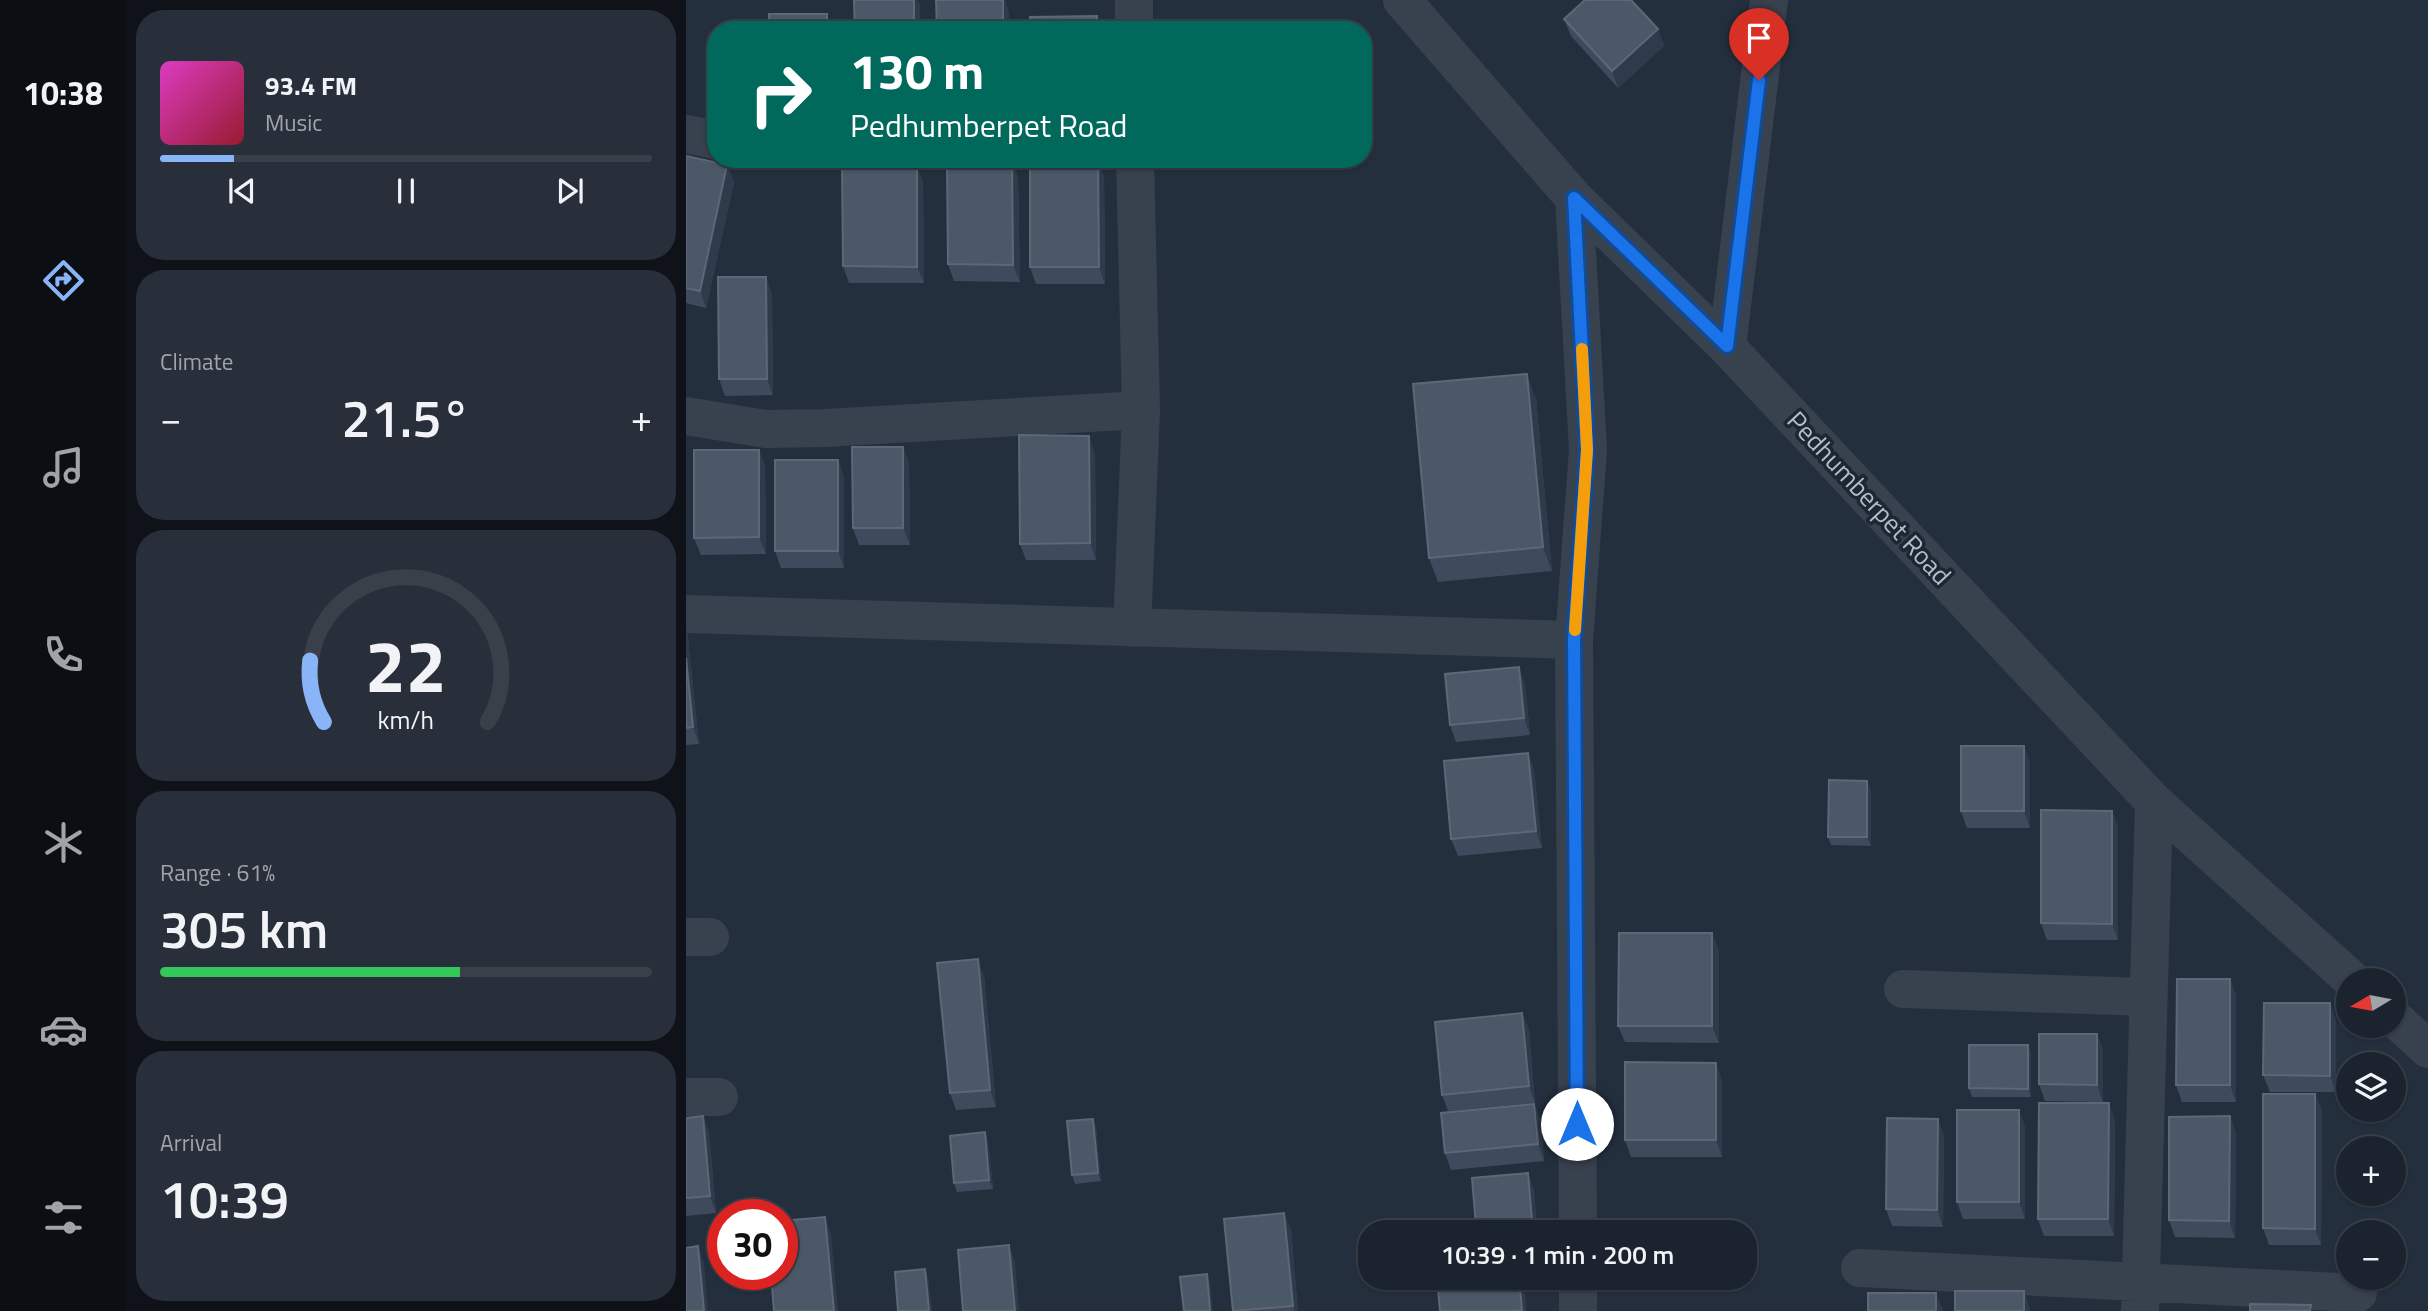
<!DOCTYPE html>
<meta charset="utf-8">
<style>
body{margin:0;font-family:"Titillium Web",sans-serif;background:#282f3a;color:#f1f3f6;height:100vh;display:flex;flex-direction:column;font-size:26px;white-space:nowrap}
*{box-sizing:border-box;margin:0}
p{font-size:23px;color:#a0a4aa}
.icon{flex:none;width:38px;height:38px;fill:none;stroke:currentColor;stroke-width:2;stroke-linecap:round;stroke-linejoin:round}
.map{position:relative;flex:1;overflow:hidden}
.details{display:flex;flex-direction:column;gap:10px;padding:10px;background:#0f1319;width:560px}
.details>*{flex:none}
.top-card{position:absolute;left:21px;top:21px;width:665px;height:147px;border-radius:28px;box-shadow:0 2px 5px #0004,0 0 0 2px #39404a;background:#00695c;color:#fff;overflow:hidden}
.needle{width:46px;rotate:260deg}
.fabs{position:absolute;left:1650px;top:968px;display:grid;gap:14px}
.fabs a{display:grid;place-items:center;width:70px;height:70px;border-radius:50%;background:#1b232e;box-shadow:0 2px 5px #0004,0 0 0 2px #39404a;font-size:35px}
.speed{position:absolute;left:21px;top:1199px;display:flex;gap:14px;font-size:35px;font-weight:700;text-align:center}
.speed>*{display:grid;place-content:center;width:91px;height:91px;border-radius:50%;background:#1b232e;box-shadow:0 2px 5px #0004,0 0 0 2px #39404a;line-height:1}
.speed .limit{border:10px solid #d22;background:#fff;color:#111}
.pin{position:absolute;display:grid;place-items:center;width:60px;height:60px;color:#fff;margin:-72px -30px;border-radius:50% 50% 50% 0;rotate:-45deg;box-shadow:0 0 7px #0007}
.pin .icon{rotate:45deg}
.me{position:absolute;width:77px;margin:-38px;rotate:0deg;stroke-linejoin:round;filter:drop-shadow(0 0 5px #0008)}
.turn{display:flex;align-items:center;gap:24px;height:147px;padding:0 28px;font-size:32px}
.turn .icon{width:91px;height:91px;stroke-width:2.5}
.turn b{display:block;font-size:49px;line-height:60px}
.big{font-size:52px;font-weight:600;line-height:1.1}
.details .card{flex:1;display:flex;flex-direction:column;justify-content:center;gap:10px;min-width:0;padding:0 24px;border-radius:28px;background:#282f3a}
.details .dial{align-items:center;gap:0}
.dial svg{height:182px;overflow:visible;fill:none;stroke:#39404a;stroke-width:7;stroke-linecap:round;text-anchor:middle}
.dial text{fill:#f1f3f6;stroke:none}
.song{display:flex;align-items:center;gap:21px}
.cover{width:84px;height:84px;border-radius:10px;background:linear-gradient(135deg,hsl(310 70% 55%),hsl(350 70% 35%))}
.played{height:7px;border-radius:4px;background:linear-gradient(90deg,#8ab4f8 15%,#39404a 15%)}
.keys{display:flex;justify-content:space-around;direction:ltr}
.heat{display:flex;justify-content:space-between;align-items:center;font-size:38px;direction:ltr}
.charge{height:10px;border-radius:5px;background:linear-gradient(90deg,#34c759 61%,#39404a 0)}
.trip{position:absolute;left:672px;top:1220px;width:399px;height:70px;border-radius:28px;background:#1b232e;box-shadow:0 2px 5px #0004,0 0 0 2px #39404a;font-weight:600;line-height:70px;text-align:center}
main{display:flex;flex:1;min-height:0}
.tab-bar{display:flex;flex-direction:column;width:126px;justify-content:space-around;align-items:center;background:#0b0e12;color:#a0a4aa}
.tab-bar .icon{width:49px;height:49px}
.tab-bar .current{color:#8ab4f8}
.tab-bar b{font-size:32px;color:#f1f3f6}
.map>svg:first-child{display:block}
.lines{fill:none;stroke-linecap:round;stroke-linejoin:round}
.minor{stroke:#38414e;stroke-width:38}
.wall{fill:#3f4b5c}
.shaded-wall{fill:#2f3b4b}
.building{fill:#4b5868;stroke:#5c6777;stroke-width:2}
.route-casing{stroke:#114b97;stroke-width:18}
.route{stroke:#1a73e8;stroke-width:12}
.slow{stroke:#f59e0b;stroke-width:12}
.labels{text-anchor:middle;stroke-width:7;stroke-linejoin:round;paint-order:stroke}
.street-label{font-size:26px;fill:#b4bcc9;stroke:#1d2633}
</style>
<main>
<nav class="tab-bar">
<b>10:38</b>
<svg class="icon current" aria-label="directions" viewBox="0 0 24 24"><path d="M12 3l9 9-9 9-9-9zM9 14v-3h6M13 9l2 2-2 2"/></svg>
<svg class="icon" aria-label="music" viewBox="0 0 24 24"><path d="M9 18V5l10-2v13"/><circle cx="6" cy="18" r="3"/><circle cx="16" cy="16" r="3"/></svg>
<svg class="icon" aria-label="phone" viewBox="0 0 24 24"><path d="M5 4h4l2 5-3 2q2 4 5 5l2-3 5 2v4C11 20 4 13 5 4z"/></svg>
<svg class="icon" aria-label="climate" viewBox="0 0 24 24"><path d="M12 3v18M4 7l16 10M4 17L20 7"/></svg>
<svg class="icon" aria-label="car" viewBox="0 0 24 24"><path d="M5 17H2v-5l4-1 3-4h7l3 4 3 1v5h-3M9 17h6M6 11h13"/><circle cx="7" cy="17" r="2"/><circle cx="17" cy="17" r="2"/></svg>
<svg class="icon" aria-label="filters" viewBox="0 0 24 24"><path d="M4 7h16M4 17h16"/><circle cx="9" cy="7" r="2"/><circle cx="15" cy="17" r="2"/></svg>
</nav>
<section class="details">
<div class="card">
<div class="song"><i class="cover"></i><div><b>93.4 FM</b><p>Music</p></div></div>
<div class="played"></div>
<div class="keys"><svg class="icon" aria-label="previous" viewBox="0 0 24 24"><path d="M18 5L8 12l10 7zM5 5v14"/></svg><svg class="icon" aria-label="pause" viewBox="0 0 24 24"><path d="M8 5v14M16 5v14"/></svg><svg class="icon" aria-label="next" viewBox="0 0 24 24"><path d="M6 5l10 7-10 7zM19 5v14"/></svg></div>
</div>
<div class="card"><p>Climate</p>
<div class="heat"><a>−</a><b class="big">21.5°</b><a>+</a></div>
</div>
<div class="card dial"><svg viewBox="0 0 100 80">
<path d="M14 69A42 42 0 1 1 86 69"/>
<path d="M14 69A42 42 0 0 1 8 42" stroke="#8ab4f8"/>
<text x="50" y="56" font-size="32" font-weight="700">22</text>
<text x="50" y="72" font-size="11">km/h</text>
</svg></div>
<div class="card"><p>Range · 61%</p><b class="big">305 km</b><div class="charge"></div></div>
<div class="card"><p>Arrival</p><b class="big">10:39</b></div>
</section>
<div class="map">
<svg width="1742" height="1311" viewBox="0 0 1742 1311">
<rect width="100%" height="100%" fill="#242f3e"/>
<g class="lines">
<path class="minor" d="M 448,0 L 448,30
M 716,0 L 888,198 L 1041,347 L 1468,802 L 1666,980
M 0,134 L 30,140
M 888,198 L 902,450 L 888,640 L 892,1232
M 1041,347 L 1083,0
M 0,416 L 80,429 L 139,428 L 455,410
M 0,614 L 888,640
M 446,628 L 455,410 L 449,159
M 0,937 L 24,937
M 1217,989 L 1462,997
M 1708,1018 L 1742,1049
M 0,1097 L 33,1097
M 1174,1268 L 1672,1293
M 892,1278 L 892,1311
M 1454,1311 L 1468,802"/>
</g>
<path class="wall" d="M 878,19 L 972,29 L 978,46 L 932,88 L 885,36 Z
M 0,156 L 41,165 L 48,182 L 20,308 L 0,303 Z
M 326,160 L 332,177 L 334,282 L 268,281 L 262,264 Z
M 418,177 L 419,284 L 350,284 L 344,267 Z
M 237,182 L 238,283 L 163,283 L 157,266 Z
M 86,294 L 87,395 L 39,396 L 33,379 Z
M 850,399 L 866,571 L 752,582 L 743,558 Z
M 217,447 L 223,464 L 224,545 L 173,545 L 167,528 Z
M 73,450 L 79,466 L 80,554 L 15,555 L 8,538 Z
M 409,453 L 410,560 L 340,560 L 334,544 Z
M 152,460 L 158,477 L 158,568 L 95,568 L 89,551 Z
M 0,625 L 1,629 L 13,744 L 0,745 Z
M 839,684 L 844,735 L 770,742 L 764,725 Z
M 1338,746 L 1344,763 L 1344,828 L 1281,828 L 1275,811 Z
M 842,753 L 848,770 L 856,848 L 772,856 L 765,839 Z
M 1185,789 L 1185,846 L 1145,845 L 1142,837 Z
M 1426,811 L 1432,828 L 1432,940 L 1361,940 L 1355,923 Z
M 1033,950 L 1033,1043 L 939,1042 L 932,1026 Z
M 298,976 L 310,1107 L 270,1110 L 264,1093 Z
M 1544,979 L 1550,996 L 1550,1102 L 1496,1102 L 1490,1085 Z
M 836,1013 L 843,1030 L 849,1103 L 762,1111 L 756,1095 Z
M 1650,1020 L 1650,1092 L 1584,1092 L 1577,1075 Z
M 1411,1034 L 1417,1051 L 1417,1102 L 1359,1101 L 1353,1084 Z
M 1342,1045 L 1345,1054 L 1345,1097 L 1286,1097 L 1283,1088 Z
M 1036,1080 L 1036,1157 L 945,1157 L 939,1140 Z
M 1629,1094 L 1636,1111 L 1635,1245 L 1583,1245 L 1577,1228 Z
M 848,1104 L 855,1121 L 858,1161 L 765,1170 L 759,1153 Z
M 1333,1110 L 1339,1127 L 1339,1219 L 1277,1219 L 1271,1202 Z
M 17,1116 L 23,1133 L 30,1213 L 0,1216 L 0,1118 Z
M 407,1119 L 410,1128 L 415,1181 L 389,1184 L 386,1175 Z
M 1252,1119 L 1258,1136 L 1257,1227 L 1206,1226 L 1200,1209 Z
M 1429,1120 L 1428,1236 L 1358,1236 L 1352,1219 Z
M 299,1132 L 302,1141 L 307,1189 L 271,1192 L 268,1183 Z
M 1550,1133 L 1549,1238 L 1489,1237 L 1483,1220 Z
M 848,1190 L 851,1232 L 792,1232 L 790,1226 Z
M 598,1213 L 605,1230 L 612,1311 L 547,1311 Z"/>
<path class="shaded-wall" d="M 228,0 L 232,0 L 234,5 L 234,30 L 228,30 Z
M 317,0 L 319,0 L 323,12 L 323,30 L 317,30 Z
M 141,14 L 147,30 L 141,30 Z
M 411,16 L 416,30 L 411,30 Z
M 972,29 L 978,46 L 932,88 L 926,71 Z
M 326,160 L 332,177 L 334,282 L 327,265 Z
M 412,160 L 418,177 L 419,284 L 413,267 Z
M 41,165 L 48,182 L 20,308 L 14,291 Z
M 231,165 L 237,182 L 238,283 L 231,267 Z
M 80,277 L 86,294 L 87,395 L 81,379 Z
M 841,374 L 850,399 L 866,571 L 857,547 Z
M 403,436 L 409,453 L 410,560 L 404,543 Z
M 217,447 L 223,464 L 224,545 L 217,528 Z
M 73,450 L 79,466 L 80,554 L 73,537 Z
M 152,460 L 158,477 L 158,568 L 152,551 Z
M 0,625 L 1,629 L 13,744 L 7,727 L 0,658 Z
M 833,667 L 839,684 L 844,735 L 838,718 Z
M 1338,746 L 1344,763 L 1344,828 L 1338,811 Z
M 842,753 L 848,770 L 856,848 L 850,831 Z
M 1181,781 L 1185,789 L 1185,846 L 1181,837 Z
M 1426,811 L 1432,828 L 1432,940 L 1426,924 Z
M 1026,933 L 1033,950 L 1033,1043 L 1026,1026 Z
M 292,959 L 298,976 L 310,1107 L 304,1090 Z
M 1544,979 L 1550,996 L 1550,1102 L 1544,1085 Z
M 1644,1003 L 1650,1020 L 1650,1092 L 1644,1076 Z
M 836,1013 L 843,1030 L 849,1103 L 843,1086 Z
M 1411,1034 L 1417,1051 L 1417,1102 L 1411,1085 Z
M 1342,1045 L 1345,1054 L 1345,1097 L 1342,1089 Z
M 1030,1063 L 1036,1080 L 1036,1157 L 1030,1140 Z
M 1629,1094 L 1636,1111 L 1635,1245 L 1629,1229 Z
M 1423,1103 L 1429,1120 L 1428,1236 L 1422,1219 Z
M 848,1104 L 855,1121 L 858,1161 L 852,1144 Z
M 1333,1110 L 1339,1127 L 1339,1219 L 1333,1202 Z
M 17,1116 L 23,1133 L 30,1213 L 24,1196 Z
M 1544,1116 L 1550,1133 L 1549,1238 L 1543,1221 Z
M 407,1119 L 410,1128 L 415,1181 L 412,1173 Z
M 1252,1119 L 1258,1136 L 1257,1227 L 1251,1210 Z
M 299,1132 L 302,1141 L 307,1189 L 303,1180 Z
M 842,1173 L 848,1190 L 851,1232 L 850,1232 L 846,1221 Z
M 598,1213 L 605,1230 L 612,1311 L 608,1311 L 607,1306 Z
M 139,1217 L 145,1234 L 152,1311 L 148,1311 Z
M 323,1245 L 329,1262 L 333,1311 L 329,1311 Z
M 12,1246 L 18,1263 L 22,1311 L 18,1311 Z
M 239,1269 L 242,1277 L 246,1311 L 243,1311 Z
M 521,1274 L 524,1283 L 527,1311 L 524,1311 Z
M 833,1278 L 837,1278 L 841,1311 L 836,1311 Z
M 1338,1291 L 1344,1308 L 1344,1311 L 1338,1311 Z
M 1250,1293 L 1257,1310 L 1257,1311 L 1250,1311 Z"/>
<path class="building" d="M 168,0 L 228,0 L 228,30 L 169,30 Z
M 250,0 L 317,0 L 317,30 L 251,30 Z
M 899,0 L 945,0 L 972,29 L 926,71 L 878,19 Z
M 83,14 L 141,14 L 141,30 L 83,30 Z
M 411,16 L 411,30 L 344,30 L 344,17 Z
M 0,156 L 41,165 L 14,291 L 0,288 Z
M 261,160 L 326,160 L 327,265 L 262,264 Z
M 344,160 L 412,160 L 413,267 L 344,267 Z
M 156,164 L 231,165 L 231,267 L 157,266 Z
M 32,277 L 80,277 L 81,379 L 33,379 Z
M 841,374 L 857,547 L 743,558 L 727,384 Z
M 333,435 L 403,436 L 404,543 L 334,544 Z
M 166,447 L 217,447 L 217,528 L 167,528 Z
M 8,450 L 73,450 L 73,537 L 8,538 Z
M 89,460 L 152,460 L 152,551 L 89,551 Z
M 0,658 L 7,727 L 0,728 Z
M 833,667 L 838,718 L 764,725 L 759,674 Z
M 1275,746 L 1338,746 L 1338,811 L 1275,811 Z
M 842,753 L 850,831 L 765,839 L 758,761 Z
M 1143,780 L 1181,781 L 1181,837 L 1142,837 Z
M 1355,810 L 1426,811 L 1426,924 L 1355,923 Z
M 933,933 L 1026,933 L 1026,1026 L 932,1026 Z
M 292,959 L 304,1090 L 264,1093 L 251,963 Z
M 1491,979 L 1544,979 L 1544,1085 L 1490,1085 Z
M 1578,1003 L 1644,1003 L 1644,1076 L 1577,1075 Z
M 836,1013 L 843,1086 L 756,1095 L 749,1022 Z
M 1353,1034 L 1411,1034 L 1411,1085 L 1353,1084 Z
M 1283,1045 L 1342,1045 L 1342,1089 L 1283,1088 Z
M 939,1062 L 1030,1063 L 1030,1140 L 939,1140 Z
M 1577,1094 L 1629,1094 L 1629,1229 L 1577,1228 Z
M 1353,1103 L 1423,1103 L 1422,1219 L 1352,1219 Z
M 848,1104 L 852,1144 L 759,1153 L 755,1113 Z
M 1271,1110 L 1333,1110 L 1333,1202 L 1271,1202 Z
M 17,1116 L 24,1196 L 0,1198 L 0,1118 Z
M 1544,1116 L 1543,1221 L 1483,1220 L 1483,1117 Z
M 1201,1118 L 1252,1119 L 1251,1210 L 1200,1209 Z
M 407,1119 L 412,1173 L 386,1175 L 381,1121 Z
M 299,1132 L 303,1180 L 268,1183 L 264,1136 Z
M 842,1173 L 846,1221 L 790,1226 L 786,1178 Z
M 598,1213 L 607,1306 L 547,1311 L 538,1219 Z
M 139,1217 L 148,1311 L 88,1311 L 85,1274 L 96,1274 L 96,1221 Z
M 323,1245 L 329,1311 L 277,1311 L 272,1250 Z
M 12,1246 L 18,1311 L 0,1311 L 0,1248 Z
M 239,1269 L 243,1311 L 212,1311 L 209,1272 Z
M 521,1274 L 524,1311 L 498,1311 L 494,1277 Z
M 751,1278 L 833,1278 L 836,1310 L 825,1311 L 754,1311 Z
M 1269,1291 L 1338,1291 L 1338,1311 L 1269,1311 Z
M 1182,1293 L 1250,1293 L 1250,1311 L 1182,1311 Z
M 1564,1304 L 1625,1305 L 1624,1311 L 1564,1311 Z"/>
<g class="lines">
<defs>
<path id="route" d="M 891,1124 L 888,640 L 901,450 L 888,198 L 1041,346 L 1073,80"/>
</defs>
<use href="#route" class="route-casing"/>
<use href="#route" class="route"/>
<path class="slow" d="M 889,630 L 901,450 L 896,349"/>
</g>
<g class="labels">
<g class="street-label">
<text transform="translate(1183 498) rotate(47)" y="9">Pedhumberpet Road</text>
</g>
</g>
</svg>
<div class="fabs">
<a><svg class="needle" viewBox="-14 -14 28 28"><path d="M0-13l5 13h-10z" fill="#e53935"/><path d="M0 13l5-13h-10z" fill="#a0a4aa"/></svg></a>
<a><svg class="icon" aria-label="layers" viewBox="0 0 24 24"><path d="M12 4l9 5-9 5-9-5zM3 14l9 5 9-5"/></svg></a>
<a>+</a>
<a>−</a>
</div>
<div class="speed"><div class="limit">30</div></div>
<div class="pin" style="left:1073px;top:80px;background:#d93025"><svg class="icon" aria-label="arrive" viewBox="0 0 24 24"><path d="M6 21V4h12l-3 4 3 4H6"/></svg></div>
<svg class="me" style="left:891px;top:1124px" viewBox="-20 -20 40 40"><circle r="19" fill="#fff"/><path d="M0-13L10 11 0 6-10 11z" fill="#1a73e8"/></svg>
<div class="trip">10:39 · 1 min · 200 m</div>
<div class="top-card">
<div class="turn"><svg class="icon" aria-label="right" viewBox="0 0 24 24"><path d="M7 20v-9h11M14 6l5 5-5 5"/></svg><div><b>130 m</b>Pedhumberpet Road</div></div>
</div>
</div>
</main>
